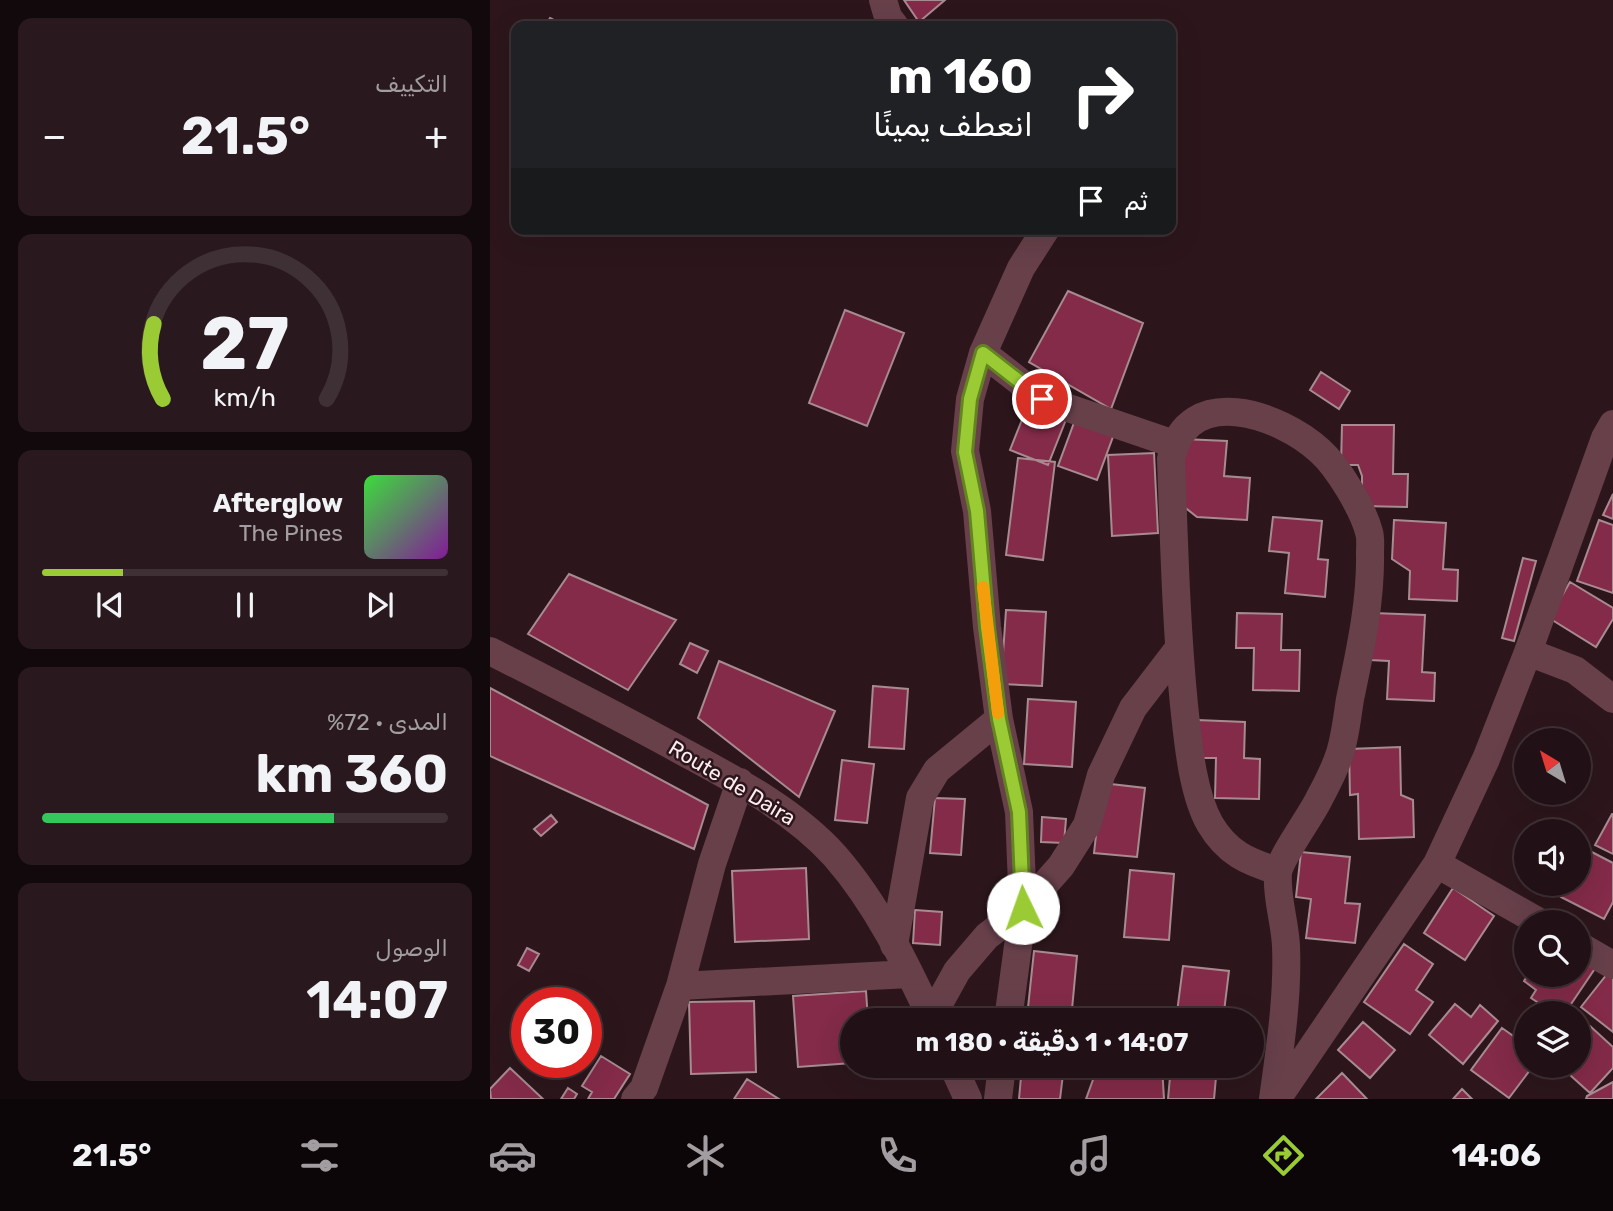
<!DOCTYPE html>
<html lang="ar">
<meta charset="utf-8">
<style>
body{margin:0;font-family:Rubik,Vazirmatn,sans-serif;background:#29191e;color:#f1f3f6;direction:rtl;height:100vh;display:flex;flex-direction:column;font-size:26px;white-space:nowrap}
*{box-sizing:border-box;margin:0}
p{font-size:23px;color:#a29da0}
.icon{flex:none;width:38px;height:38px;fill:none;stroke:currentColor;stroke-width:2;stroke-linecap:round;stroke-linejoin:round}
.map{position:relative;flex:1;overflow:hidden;direction:ltr}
.drawer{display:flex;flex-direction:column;gap:18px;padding:18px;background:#12090c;width:490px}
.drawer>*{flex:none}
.top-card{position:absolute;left:21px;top:21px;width:665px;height:214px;border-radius:14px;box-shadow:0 7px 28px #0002,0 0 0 2px #3e3034;direction:rtl;background:#202124;color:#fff;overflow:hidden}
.needle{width:46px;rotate:322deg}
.buttons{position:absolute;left:1024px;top:728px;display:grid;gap:14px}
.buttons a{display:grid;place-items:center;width:77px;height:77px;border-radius:50%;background:#211015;box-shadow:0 7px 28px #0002,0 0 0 2px #3e3034;font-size:35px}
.speed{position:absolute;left:21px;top:987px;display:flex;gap:14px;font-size:35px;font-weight:700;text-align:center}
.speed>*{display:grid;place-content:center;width:91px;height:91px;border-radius:50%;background:#211015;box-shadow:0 7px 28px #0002,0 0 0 2px #3e3034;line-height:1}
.speed .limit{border:10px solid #d22;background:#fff;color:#111}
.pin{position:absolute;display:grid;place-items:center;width:60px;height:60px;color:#fff;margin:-30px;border:4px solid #fff;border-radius:50%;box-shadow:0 2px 7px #0007}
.me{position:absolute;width:77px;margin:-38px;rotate:357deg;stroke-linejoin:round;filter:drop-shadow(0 0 5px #0008)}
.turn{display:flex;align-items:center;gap:24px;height:147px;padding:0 28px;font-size:32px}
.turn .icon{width:91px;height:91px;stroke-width:2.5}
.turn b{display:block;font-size:49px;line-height:60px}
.then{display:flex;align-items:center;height:66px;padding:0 28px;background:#0003;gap:14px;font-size:26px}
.big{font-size:52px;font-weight:700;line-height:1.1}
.drawer .card{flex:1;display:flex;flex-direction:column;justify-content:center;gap:10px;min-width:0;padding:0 24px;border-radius:14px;background:#29191e}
.drawer .dial{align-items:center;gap:0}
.dial svg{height:182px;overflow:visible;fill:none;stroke:#3e3034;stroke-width:7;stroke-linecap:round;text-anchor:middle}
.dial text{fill:#f1f3f6;stroke:none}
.song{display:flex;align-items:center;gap:21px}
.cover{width:84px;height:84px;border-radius:10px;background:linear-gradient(135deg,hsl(120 70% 55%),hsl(290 70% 35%))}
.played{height:7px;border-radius:4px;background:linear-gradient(90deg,#9acb34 20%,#3e3034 20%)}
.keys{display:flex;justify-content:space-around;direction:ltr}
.heat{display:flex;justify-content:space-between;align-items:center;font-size:38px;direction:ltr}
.charge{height:10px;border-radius:5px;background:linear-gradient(90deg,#34c759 72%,#3e3034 0)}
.trip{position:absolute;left:350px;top:1008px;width:424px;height:70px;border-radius:35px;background:#211015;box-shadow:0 7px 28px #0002,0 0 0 2px #3e3034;font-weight:700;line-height:70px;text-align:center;direction:rtl}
.dock{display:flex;height:112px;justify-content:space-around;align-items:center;background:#0d0608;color:#a29da0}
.dock .icon{width:49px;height:49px}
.dock .selected{color:#9acb34}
.dock b{font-size:32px;color:#f1f3f6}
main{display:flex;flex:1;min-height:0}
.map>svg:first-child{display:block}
.building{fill:#832b49;stroke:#a88a91;stroke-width:2}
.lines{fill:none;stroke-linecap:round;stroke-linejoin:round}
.minor{stroke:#67404a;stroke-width:28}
.route-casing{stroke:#648422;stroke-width:18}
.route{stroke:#9acb34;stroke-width:12}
.slow{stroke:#f59e0b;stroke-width:12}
.labels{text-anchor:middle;stroke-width:5;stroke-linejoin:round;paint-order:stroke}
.street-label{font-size:21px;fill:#fdedf0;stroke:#2c161c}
</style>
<main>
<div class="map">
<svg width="1123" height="1099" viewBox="0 0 1123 1099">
<rect width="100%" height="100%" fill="#2c161c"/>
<path class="building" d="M 414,0 L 455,0 L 429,22 Z
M 60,18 L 73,25 L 72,26 L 55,26 Z
M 578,291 L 653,323 L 621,409 L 539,362 Z
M 355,310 L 414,333 L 377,426 L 319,403 Z
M 831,372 L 860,391 L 849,409 L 820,390 Z
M 539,402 L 577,417 L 558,465 L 520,450 Z
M 585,420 L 624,434 L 607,480 L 568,466 Z
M 852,425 L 904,425 L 903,474 L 918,474 L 917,507 L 872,506 L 872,476 L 868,465 L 851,465 Z
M 693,439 L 737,441 L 734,476 L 760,478 L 757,520 L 707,517 L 688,502 Z
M 664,453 L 668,533 L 622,536 L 618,455 Z
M 528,458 L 565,462 L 553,560 L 516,555 Z
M 1123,494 L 1123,519 L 1113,515 Z
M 783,517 L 832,521 L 828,559 L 838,560 L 835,597 L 795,593 L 799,553 L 779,551 Z
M 904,520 L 956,523 L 953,569 L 968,570 L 967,601 L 919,599 L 920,571 L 902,559 Z
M 1109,520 L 1123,525 L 1123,593 L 1087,581 Z
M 1033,558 L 1046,561 L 1024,641 L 1012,638 Z
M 79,574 L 186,620 L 138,690 L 38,634 Z
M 1080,582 L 1123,608 L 1123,619 L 1106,647 L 1059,618 Z
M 516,610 L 556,612 L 552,686 L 511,684 Z
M 747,613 L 792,614 L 791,650 L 810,650 L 809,691 L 763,690 L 764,648 L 746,648 Z
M 883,613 L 935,615 L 932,672 L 945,673 L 944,701 L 897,699 L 899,661 L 880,660 Z
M 200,643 L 218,651 L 207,673 L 190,664 Z
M 229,661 L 345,711 L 309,797 L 208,718 Z
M 383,686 L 418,689 L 414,749 L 379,747 Z
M 0,688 L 218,805 L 204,849 L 0,756 Z
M 538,699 L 586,702 L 582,767 L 534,764 Z
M 707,720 L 755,722 L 754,758 L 770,759 L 769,799 L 725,798 L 726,758 L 705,758 Z
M 910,747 L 911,795 L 923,800 L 924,837 L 869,839 L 868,794 L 860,795 L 859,749 Z
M 352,760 L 384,764 L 377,823 L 345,820 Z
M 612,783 L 655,788 L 647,857 L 604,853 Z
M 445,798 L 475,799 L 471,855 L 440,853 Z
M 1122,814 L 1123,814 L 1123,854 L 1105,845 Z
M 61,815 L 67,822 L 51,836 L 44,829 Z
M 552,817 L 576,819 L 574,843 L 551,842 Z
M 1096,849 L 1123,863 L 1123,902 L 1114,919 L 1071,897 L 1079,884 L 1088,884 L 1088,865 Z
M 811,852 L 860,857 L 855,903 L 870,904 L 865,943 L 816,938 L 821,899 L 806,897 Z
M 316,868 L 319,939 L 245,942 L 242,871 Z
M 640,870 L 684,874 L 679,940 L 634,937 Z
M 963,888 L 1004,916 L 975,960 L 934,933 Z
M 425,910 L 452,912 L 450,945 L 423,943 Z
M 914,944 L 943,964 L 926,990 L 943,1002 L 920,1034 L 874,1002 Z
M 37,948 L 49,954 L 39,971 L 28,965 Z
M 544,951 L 587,956 L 581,1020 L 537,1017 Z
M 1088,956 L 1106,967 L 1075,1013 L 1064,1013 L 1041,998 L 1046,990 L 1034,981 L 1038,975 L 1088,975 Z
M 693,966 L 739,971 L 733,1020 L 686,1020 Z
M 1121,969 L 1123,971 L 1123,1032 L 1091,1007 Z
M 376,991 L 378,1020 L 362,1020 L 362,1063 L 308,1067 L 303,996 Z
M 264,1001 L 266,1072 L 201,1074 L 199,1002 Z
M 965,1004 L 981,1017 L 990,1005 L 1008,1021 L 973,1064 L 939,1035 Z
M 1088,1015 L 1123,1047 L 1123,1068 L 1100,1093 L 1070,1066 L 1088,1066 Z
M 873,1022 L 905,1050 L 880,1078 L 848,1050 Z
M 1012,1028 L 1036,1045 L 1036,1066 L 1043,1066 L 1019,1098 L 981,1070 Z
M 111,1056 L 140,1074 L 124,1099 L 98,1099 L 102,1092 L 92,1086 Z
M 532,1066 L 574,1066 L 570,1099 L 529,1099 Z
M 608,1066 L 672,1066 L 674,1099 L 596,1099 Z
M 681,1066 L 727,1066 L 724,1099 L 678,1099 Z
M 20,1068 L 53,1099 L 1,1099 L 0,1089 Z
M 852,1073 L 877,1099 L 826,1099 Z
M 257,1079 L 289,1099 L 244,1099 Z
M 1123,1082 L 1123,1099 L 1096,1099 L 1097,1096 Z
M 78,1088 L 87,1094 L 84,1099 L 71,1099 Z
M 972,1089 L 982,1099 L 963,1099 Z"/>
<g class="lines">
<path class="minor" d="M 393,0 L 398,17 L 405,26
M 493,353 L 552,399 L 684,444
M 0,651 C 63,683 126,715 188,749 C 243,779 303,809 345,856 C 387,904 416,964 442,1020
M 1038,652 L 1115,438 L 1123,424
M 509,719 L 529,812 L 533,909 L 518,1020
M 947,864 L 1049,922
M 404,945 L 430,798 L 447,770 L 509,719 L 497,627 L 487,511 L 475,451 L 480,399 L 493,353 L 531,268 L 556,229
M 1088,945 L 1123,965
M 190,986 L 419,974
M 441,1018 L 467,971 L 497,936 L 533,909 L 571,866 L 597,825 L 611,775 L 643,708 L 689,648
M 463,1066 L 478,1099
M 145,1099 L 154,1088 L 190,986 L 222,864 L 250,782
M 508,1099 L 512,1066
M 783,1099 C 790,1048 798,998 796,946 C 795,922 786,897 788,873 C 790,858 821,816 829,799 C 836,786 844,771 849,756 C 855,739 857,718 860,699 C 870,651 881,602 880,553 C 880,546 881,538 879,532 C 873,509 848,467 830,451 C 790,414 697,382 681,459 C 684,541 686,623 694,705 C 698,741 702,792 720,824 C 737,853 758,862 788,871
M 787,1099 L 947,864 L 996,759 L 1038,652 L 1085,670 L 1123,699"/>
</g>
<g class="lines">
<defs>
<path id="route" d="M 533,908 L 529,812 L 509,719 L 497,627 L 487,511 L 475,452 L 480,399 L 493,353 L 552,399"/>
</defs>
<use href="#route" class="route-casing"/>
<use href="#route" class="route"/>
<path class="slow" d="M 493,587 L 508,713"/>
</g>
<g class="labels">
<g class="street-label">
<text transform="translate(242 783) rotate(31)" y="7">Route de Daira</text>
</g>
</g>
</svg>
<div class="buttons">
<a><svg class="needle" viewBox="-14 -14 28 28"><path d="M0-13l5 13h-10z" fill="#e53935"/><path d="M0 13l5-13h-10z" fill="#a29da0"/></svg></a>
<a><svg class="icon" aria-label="sound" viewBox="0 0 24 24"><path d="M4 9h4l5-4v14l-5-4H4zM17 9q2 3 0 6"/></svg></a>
<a><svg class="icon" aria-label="search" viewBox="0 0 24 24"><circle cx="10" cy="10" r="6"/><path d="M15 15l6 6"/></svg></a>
<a><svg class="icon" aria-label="layers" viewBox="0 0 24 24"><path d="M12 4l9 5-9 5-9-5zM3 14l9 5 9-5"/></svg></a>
</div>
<div class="speed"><div class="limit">30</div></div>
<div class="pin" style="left:552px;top:399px;background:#d93025"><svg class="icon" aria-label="arrive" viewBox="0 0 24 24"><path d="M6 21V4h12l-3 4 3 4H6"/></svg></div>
<svg class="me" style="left:533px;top:908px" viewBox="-20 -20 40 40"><circle r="19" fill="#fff"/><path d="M0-13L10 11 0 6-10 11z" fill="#9acb34"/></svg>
<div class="trip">14:07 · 1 دقيقة · 180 m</div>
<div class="top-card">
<div class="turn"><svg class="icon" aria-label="right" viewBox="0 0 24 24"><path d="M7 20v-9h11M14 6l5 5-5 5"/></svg><div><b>160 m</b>انعطف يمينًا</div></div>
<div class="then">ثم<svg class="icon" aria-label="arrive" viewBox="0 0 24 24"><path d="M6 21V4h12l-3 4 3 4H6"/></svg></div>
</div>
</div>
<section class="drawer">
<div class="card"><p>التكييف</p>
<div class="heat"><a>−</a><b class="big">21.5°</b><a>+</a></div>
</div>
<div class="card dial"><svg viewBox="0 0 100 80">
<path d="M14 69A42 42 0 1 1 86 69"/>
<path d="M14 69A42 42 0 0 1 10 36" stroke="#9acb34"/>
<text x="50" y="56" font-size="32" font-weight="700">27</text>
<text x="50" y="72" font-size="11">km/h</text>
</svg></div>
<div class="card">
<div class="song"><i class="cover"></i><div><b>Afterglow</b><p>The Pines</p></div></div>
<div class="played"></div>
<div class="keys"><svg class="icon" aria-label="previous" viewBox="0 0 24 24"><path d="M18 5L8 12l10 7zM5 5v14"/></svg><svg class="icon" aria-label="pause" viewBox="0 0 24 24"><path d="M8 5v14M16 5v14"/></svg><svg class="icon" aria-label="next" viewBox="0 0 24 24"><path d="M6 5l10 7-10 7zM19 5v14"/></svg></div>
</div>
<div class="card"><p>المدى · 72%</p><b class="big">360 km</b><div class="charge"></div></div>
<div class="card"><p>الوصول</p><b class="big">14:07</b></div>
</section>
</main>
<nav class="dock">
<b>14:06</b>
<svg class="icon selected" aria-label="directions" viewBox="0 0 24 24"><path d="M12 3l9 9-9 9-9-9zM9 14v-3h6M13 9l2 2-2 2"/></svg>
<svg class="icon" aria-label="music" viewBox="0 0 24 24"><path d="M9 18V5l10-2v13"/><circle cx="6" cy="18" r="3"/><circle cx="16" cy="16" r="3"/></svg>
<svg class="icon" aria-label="phone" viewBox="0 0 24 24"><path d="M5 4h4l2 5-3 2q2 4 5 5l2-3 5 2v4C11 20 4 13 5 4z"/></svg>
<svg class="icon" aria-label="climate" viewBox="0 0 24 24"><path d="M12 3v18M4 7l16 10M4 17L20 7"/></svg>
<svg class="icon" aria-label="car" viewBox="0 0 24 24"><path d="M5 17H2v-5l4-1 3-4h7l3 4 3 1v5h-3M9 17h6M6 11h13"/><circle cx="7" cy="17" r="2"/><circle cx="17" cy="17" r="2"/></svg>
<svg class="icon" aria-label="filters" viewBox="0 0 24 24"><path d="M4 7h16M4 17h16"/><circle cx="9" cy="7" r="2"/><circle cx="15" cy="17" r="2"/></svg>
<b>21.5°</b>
</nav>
